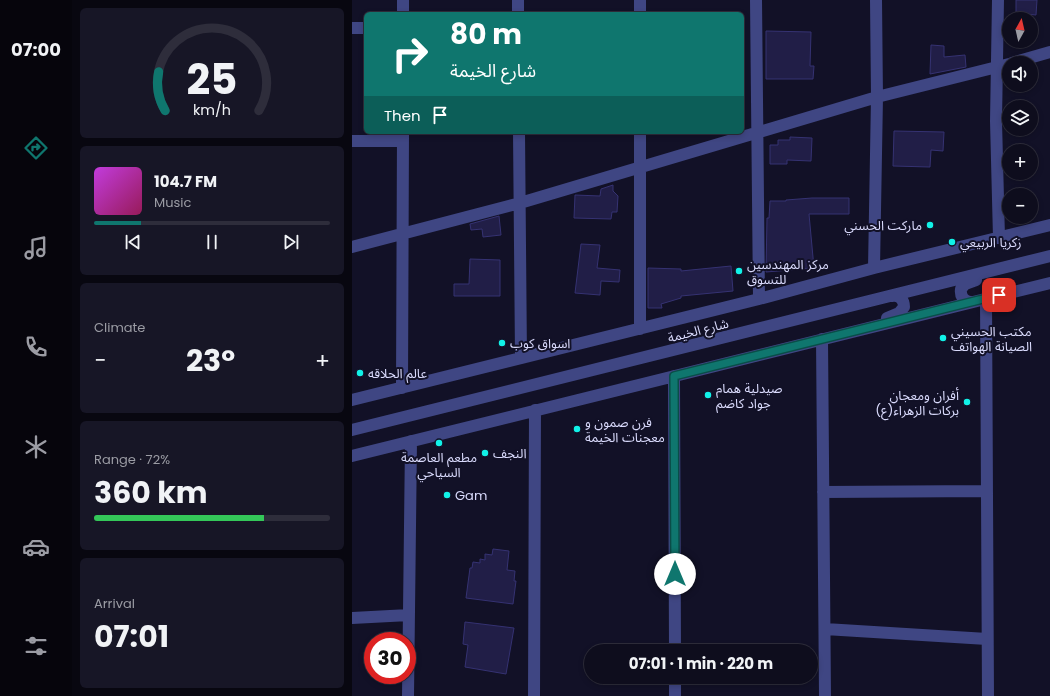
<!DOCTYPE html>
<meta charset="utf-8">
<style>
body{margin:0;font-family:Poppins,"Noto Sans Arabic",sans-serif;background:#171626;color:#f1f3f6;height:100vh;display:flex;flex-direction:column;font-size:15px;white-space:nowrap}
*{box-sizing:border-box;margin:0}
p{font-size:13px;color:#9b9ca4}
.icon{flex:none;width:22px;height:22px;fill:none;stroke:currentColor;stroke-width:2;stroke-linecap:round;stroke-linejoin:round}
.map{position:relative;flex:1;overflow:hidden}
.details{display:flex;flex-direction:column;gap:8px;padding:8px;background:#080710;width:280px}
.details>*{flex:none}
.hud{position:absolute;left:12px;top:12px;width:380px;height:122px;border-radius:6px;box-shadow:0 2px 6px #0003,0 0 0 1px #2e2d3b;background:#0f766e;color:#fff;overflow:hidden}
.needle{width:26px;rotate:8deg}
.fabs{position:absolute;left:650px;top:12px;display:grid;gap:8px}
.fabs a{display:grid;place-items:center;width:36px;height:36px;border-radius:50%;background:#0e0d1d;box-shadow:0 2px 6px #0003,0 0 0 1px #2e2d3b;font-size:20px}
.speed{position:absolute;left:12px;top:632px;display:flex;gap:8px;font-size:20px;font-weight:700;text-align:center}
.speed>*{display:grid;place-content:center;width:52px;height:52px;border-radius:50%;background:#0e0d1d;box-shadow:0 2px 6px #0003,0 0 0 1px #2e2d3b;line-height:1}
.speed .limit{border:6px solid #d22;background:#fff;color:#111}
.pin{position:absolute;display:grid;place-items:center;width:34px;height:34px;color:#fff;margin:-17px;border-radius:8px;box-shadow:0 2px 6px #0006}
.me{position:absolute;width:44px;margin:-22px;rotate:0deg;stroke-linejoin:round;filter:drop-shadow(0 0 3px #0008)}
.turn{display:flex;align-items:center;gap:14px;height:84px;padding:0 20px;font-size:18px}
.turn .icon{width:52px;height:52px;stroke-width:2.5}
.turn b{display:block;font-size:28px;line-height:34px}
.then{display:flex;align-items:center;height:38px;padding:0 20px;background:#0003;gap:8px;font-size:15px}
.big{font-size:30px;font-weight:700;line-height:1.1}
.details .card{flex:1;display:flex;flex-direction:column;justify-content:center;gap:6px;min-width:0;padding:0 14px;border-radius:6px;background:#171626}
.details .dial{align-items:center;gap:0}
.dial svg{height:104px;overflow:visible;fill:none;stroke:#2e2d3b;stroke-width:7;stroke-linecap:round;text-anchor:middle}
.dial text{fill:#f1f3f6;stroke:none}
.song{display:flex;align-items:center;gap:12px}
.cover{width:48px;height:48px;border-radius:6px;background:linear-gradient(135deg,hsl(290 70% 55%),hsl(330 70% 35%))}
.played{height:4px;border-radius:2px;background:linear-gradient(90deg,#0f766e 20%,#2e2d3b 20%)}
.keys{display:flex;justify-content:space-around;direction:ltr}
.heat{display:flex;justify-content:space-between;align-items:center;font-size:22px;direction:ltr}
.charge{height:6px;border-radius:3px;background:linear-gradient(90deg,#34c759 72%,#2e2d3b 0)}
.trip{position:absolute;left:232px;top:644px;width:234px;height:40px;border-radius:20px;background:#0e0d1d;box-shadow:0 2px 6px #0003,0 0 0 1px #2e2d3b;font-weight:700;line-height:40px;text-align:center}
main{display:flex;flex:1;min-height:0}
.dock{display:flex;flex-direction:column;width:72px;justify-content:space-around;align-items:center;background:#06050c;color:#9b9ca4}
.dock .icon{width:28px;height:28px}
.dock .active{color:#0f766e}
.dock b{font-size:18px;color:#f1f3f6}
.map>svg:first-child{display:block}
.building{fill:#211e47;stroke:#353272}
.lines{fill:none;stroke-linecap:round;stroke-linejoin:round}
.minor{stroke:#3f4683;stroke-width:12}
.route-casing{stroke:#0a4d48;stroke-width:10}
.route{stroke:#0f766e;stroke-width:7}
.poi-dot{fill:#11f2e8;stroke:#121127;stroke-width:1.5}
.labels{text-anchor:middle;stroke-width:4;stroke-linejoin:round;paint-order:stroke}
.poi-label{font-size:13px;fill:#dadbfd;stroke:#121127;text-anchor:start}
.street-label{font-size:13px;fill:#dadbfd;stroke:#121127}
</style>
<main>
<nav class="dock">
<b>07:00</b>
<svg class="icon active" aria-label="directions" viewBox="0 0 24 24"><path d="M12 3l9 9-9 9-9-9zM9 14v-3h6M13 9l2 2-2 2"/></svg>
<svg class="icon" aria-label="music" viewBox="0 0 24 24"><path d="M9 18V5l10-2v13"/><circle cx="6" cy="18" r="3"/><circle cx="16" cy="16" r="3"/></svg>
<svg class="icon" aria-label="phone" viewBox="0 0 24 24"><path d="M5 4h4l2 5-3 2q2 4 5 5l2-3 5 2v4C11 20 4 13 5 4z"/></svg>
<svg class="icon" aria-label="climate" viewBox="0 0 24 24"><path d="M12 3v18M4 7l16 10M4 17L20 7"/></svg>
<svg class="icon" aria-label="car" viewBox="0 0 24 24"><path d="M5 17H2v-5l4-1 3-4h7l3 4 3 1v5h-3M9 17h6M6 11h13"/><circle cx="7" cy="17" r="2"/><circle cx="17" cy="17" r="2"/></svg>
<svg class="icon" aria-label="filters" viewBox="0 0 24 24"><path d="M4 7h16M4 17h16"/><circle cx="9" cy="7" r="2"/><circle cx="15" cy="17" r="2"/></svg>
</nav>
<section class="details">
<div class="card dial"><svg viewBox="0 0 100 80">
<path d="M14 69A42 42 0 1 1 86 69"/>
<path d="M14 69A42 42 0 0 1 9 39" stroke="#0f766e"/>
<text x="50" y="56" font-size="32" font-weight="700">25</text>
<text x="50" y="72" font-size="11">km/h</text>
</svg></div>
<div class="card">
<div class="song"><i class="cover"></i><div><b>104.7 FM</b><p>Music</p></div></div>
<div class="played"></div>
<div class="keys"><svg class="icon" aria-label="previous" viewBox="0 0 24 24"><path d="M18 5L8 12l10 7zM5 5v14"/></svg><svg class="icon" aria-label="pause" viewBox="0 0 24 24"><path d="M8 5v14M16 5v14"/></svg><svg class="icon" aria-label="next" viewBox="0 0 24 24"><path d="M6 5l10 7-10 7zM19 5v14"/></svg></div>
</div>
<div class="card"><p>Climate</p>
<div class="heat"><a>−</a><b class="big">23°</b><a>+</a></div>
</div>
<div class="card"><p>Range · 72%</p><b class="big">360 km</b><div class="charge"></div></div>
<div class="card"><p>Arrival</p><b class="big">07:01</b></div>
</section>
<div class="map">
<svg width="698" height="696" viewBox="0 0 698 696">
<rect width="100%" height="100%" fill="#121127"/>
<path class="building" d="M 664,0 L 685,0 L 684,15 L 664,13 Z
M 414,31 L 459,32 L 458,66 L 462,66 L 461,79 L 414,79 Z
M 579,45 L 592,46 L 592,57 L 613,55 L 614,67 L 578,74 Z
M 542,131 L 592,132 L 591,151 L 579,150 L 578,167 L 541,166 Z
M 438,137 L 460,138 L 459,161 L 435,160 L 435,164 L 418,164 L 418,145 L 426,145 L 426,140 L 438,140 Z
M 261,185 L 261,191 L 266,196 L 265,212 L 260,212 L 259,219 L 222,218 L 223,195 L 248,196 L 249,189 Z
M 460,198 L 497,198 L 497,214 L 457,214 L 462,268 L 414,272 L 415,218 L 417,218 L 418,201 L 434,201 L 434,200 Z
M 147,216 L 149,235 L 131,237 L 130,229 L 119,230 L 118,224 Z
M 229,244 L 248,245 L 245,268 L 268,270 L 267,282 L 249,281 L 248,295 L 223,293 Z
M 118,259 L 148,260 L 148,296 L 102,296 L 102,284 L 117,284 Z
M 379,266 L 381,291 L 329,296 L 329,298 L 309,304 L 310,308 L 296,308 L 296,268 L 329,269 L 329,271 Z
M 141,549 L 157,551 L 155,570 L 163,571 L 162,581 L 164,581 L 161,604 L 114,598 L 118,568 L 120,568 L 121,562 L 128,563 L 128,559 L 133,560 L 133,554 L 140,555 Z
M 113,622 L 162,628 L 154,674 L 113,667 L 116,645 L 111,644 Z"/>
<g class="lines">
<path class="minor" d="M 288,0 L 288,14
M 404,0 L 407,299
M 646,0 L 644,121 L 647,238
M 51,14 L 51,0
M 166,14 L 166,0
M 0,28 L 14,28
M 660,63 L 698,52
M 167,132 L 169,358
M 288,132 L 288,329
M 0,141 L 50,141
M 0,247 L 168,203 L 525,97 L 657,64
M 522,268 L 525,97 L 524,0
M 634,298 L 636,696
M 618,302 C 611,301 608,296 609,289 L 613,284 L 624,280
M 535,318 L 547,313 L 552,307 C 552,300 548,295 540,296
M 470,339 L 473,696
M 322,376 L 323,651
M 50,388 L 51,132
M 0,400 L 407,299 L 522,268 L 698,225
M 0,430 L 698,256
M 0,456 L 698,283
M 471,492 L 635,491
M 0,618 L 57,615
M 473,629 L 635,639
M 323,677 L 323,696
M 56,696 L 59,441
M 182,696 L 183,410"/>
</g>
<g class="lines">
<defs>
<path id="route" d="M 323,574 L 322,376 L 647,295"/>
</defs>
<use href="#route" class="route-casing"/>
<use href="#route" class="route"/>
</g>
<g class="poi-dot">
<circle cx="578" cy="225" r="4"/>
<circle cx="600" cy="242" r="4"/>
<circle cx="387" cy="271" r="4"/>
<circle cx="591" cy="338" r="4"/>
<circle cx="150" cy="343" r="4"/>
<circle cx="8" cy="373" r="4"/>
<circle cx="356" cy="395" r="4"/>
<circle cx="615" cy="402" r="4"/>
<circle cx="225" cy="429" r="4"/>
<circle cx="87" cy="443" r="4"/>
<circle cx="133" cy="453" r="4"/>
<circle cx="95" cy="495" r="4"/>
</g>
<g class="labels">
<g class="poi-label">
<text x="570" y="230" text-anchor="end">ماركت الحسني</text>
<text x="608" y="247">زكريا الربيعي</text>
<text x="395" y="269">مركز المهندسين<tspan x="395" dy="15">للتسوق</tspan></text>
<text x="599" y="336">مكتب الحسيني<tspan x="599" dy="15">الصيانة الهواتف</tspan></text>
<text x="158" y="348">اسواق كوب</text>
<text x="16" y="378">عالم الحلاقه</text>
<text x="364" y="393">صيدلية همام<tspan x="364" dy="15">جواد كاضم</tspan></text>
<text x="607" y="400" text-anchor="end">أفران ومعجان<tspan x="607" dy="15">بركات الزهراء(ع)</tspan></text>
<text x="233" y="427">فرن صمون و<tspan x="233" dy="15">معجنات الخيمة</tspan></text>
<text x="141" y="458">النجف</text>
<text x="87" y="462" text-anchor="middle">مطعم العاصمة<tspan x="87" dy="15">السياحي</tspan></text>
<text x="103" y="500">Gam</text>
</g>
<g class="street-label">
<text transform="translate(346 330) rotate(-14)" y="5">شارع الخيمة</text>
</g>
</g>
</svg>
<div class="fabs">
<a><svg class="needle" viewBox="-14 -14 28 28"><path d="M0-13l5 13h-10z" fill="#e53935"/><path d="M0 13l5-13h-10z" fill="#9b9ca4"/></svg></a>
<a><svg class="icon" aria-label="sound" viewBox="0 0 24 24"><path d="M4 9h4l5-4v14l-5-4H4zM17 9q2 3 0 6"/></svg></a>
<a><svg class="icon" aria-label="layers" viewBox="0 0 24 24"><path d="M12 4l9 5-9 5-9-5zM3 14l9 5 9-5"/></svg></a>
<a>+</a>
<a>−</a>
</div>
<div class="speed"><div class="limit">30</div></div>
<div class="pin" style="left:647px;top:295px;background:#d93025"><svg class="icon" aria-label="arrive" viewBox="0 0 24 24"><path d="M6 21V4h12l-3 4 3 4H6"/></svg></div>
<svg class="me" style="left:323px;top:574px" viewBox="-20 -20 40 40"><circle r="19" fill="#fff"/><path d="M0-13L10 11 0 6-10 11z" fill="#0f766e"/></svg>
<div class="trip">07:01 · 1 min · 220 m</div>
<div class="hud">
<div class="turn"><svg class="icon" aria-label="right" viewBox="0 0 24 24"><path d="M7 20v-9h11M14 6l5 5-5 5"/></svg><div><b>80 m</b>شارع الخيمة</div></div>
<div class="then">Then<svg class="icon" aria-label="arrive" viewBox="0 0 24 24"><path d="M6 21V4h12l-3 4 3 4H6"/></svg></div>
</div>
</div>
</main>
